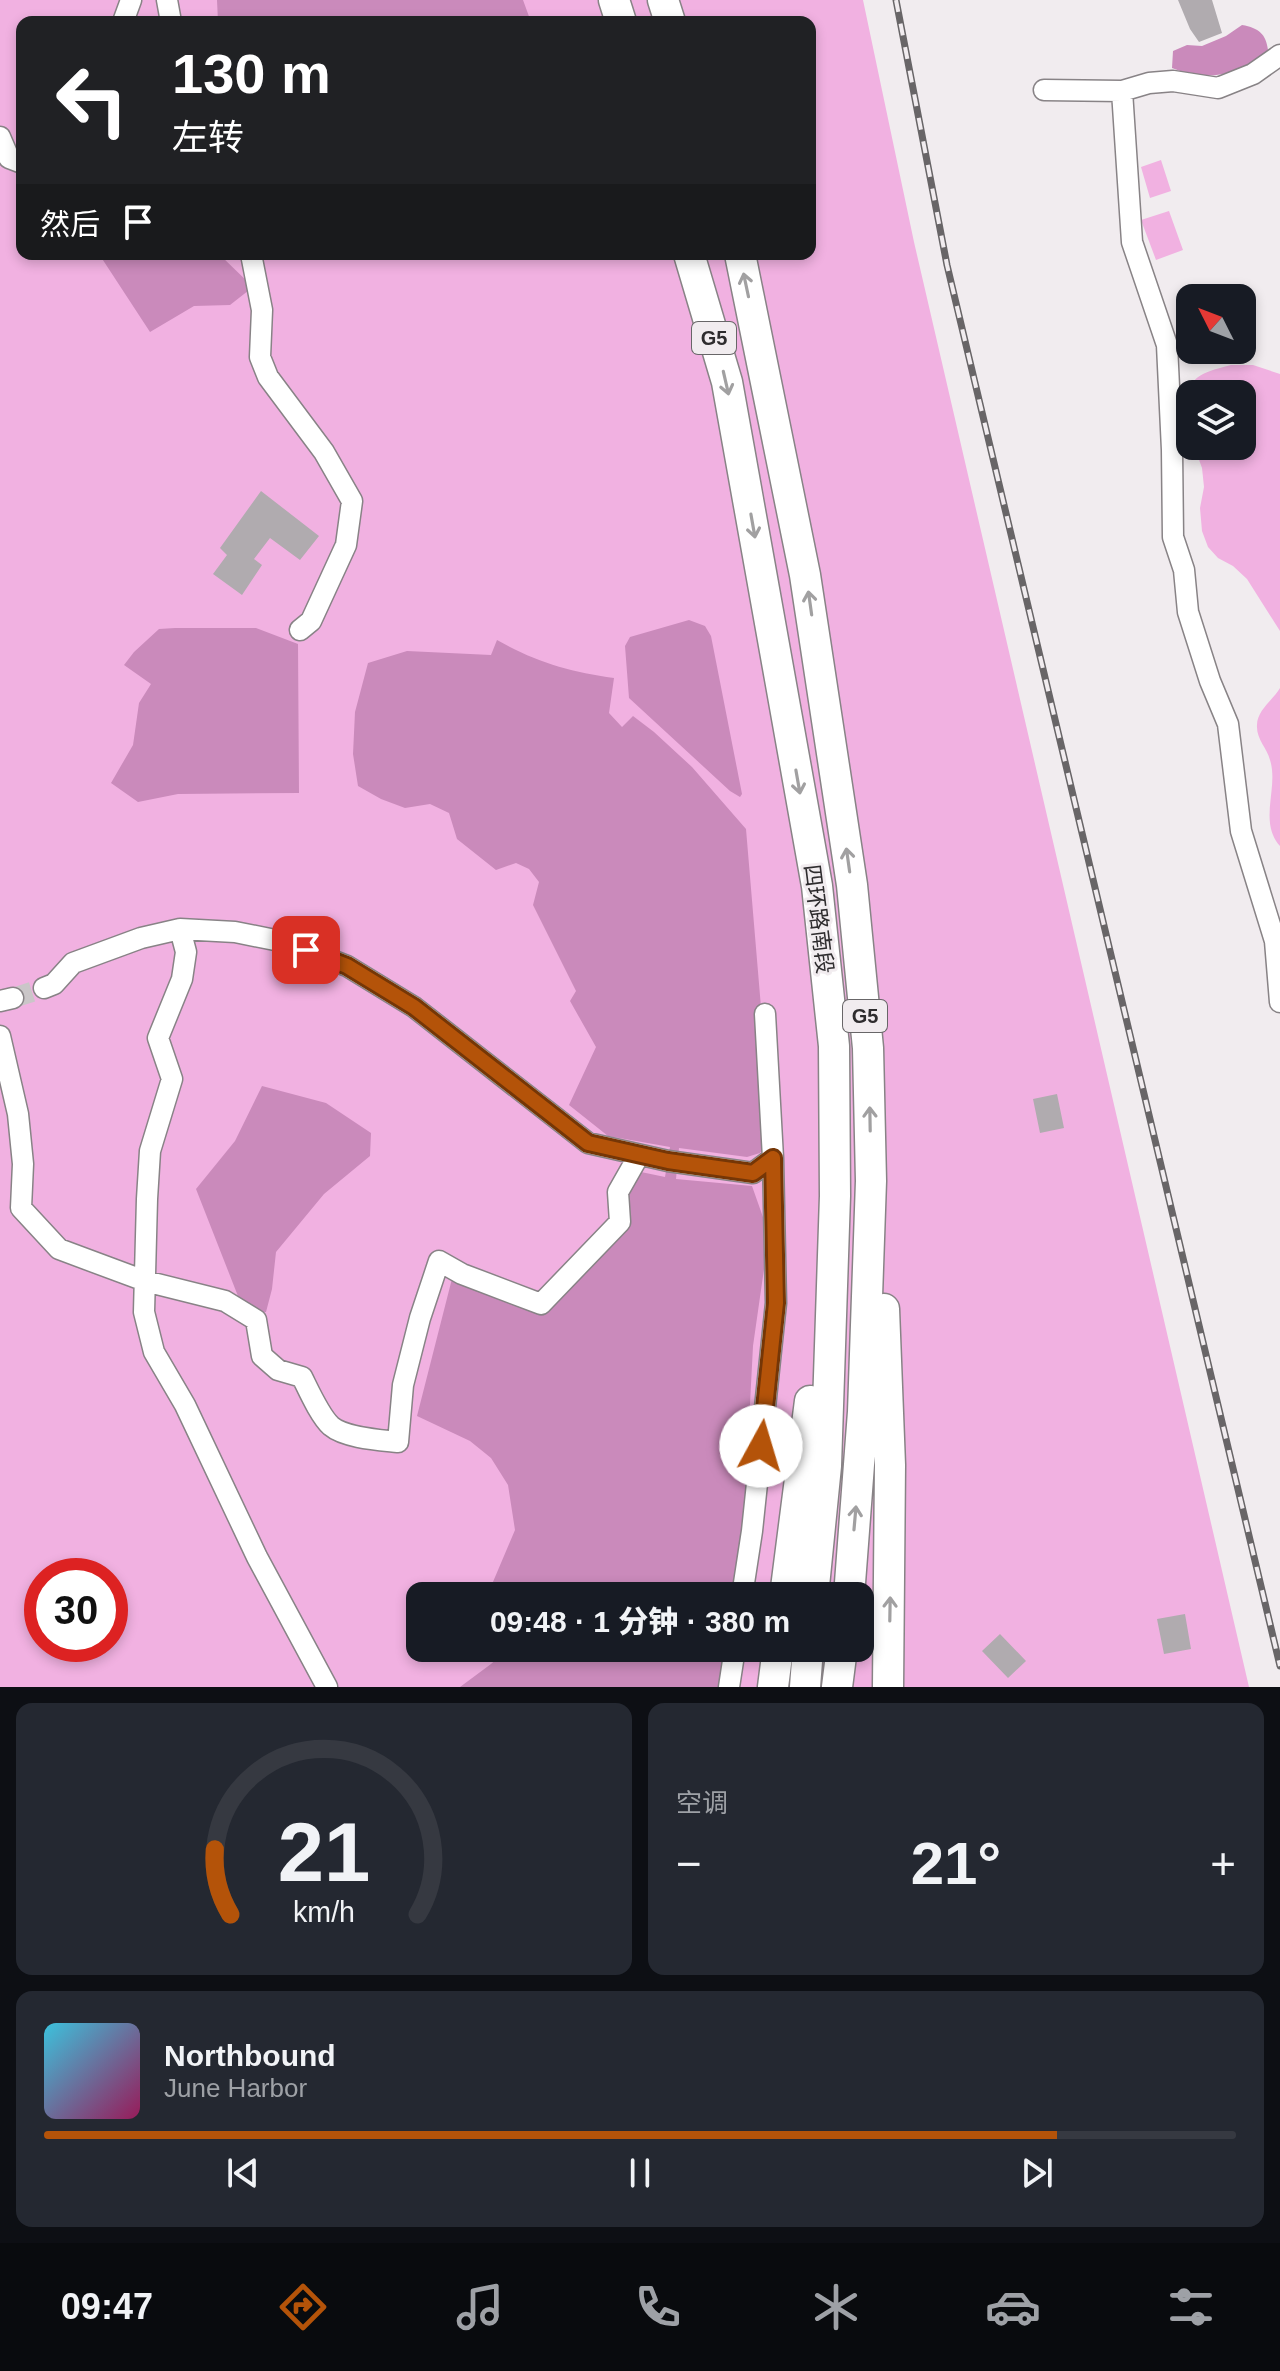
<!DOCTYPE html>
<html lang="zh">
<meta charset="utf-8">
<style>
body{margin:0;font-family:Arial,"Noto Sans SC",sans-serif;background:#242831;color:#f1f3f6;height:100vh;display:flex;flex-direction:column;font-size:30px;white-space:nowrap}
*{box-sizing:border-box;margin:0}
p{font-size:26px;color:#9ea1a6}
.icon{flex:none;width:44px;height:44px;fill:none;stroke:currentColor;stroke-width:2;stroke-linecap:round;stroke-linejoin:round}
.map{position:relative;height:1687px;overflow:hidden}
.drawer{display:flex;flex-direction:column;gap:16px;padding:16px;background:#0d0f14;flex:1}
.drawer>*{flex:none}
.hud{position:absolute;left:16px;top:16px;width:800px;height:244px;border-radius:16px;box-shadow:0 4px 12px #0003;background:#202124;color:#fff;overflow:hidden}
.needle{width:52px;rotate:312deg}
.fabs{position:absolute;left:1176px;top:284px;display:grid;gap:16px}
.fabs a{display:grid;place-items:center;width:80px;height:80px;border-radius:16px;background:#171b24;box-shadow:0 4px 12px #0003;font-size:40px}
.speed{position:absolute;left:24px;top:1558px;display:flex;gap:16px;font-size:40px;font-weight:700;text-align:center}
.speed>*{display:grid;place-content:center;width:104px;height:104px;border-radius:50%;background:#171b24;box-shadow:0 4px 12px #0003;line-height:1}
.speed .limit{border:12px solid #d22;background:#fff;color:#111}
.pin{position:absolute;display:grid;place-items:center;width:68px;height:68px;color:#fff;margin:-34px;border-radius:16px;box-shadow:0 4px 12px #0006}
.me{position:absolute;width:88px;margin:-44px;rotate:6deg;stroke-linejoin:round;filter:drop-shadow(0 0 6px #0008)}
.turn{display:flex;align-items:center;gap:28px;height:168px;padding:0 24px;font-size:36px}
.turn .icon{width:104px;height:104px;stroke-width:2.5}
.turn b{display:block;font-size:56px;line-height:68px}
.then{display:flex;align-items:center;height:76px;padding:0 24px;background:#0003;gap:16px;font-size:30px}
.big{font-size:60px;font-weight:800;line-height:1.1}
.drawer .widget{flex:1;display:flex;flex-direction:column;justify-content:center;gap:12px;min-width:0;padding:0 28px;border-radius:16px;background:#242831}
.drawer .dial{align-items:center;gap:0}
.dial svg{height:208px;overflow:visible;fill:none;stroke:#363941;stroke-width:7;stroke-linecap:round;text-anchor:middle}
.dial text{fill:#f1f3f6;stroke:none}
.song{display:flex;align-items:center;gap:24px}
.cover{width:96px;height:96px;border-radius:12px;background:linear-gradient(135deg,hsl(190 70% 55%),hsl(330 70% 35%))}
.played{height:8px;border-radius:4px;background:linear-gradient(90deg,#b45309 85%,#363941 85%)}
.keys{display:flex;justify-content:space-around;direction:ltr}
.heat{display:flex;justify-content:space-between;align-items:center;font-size:44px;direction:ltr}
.drawer .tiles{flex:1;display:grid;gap:16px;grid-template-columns:1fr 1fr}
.widget:last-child{grid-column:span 2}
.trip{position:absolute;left:406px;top:1582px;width:468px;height:80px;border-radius:16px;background:#171b24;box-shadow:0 4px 12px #0003;font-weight:800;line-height:80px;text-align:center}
.tab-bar{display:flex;height:128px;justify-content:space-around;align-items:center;background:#090b0e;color:#9ea1a6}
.tab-bar .icon{width:56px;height:56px}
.tab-bar .on{color:#b45309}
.tab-bar b{font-size:36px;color:#f1f3f6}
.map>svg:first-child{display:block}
.green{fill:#f1b1e1;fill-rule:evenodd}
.water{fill:#ca8abb}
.building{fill:#b0abaf}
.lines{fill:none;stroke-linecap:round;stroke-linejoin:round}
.minor-tunnel{stroke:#cac6c8;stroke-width:20;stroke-dasharray:20 10;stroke-linecap:butt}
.minor-casing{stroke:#888386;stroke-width:23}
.highway-casing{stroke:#888386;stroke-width:33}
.minor{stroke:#fff;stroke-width:20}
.highway{stroke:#fff;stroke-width:30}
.rail-casing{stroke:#686567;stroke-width:7}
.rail{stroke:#f1ecef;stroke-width:4;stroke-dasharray:12;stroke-linecap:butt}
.oneway{stroke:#a1a0a1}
.route-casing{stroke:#753606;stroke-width:20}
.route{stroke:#b45309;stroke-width:14}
.labels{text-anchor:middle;stroke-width:6;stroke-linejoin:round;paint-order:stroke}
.shield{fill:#f1ecef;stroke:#686668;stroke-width:2}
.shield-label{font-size:20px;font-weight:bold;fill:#2e2c2e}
.street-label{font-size:22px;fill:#2e2c2e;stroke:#f1ecef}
</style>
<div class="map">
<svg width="1280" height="1687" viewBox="0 0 1280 1687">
<rect width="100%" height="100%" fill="#f1ecef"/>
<path class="green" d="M 0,0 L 863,0 L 914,242 L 1249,1687 L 0,1687 ZM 22,22 L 810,22 L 810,254 L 22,254 ZM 42,1576 L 110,1576 L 110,1644 L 42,1644 ZM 420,1596 L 860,1596 L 860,1648 L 420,1648 Z
M 1161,160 L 1171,191 L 1150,198 L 1141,167 Z
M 1169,211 L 1183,250 L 1156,260 L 1141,220 Z
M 1231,365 L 1253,365 L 1280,374 L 1280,631 L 1247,579 L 1233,566 L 1218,558 L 1208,547 L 1202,531 L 1200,508 L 1204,487 L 1202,468 L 1194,446 L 1242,446 L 1242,394 L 1190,394 L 1190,421 C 1185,379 1192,375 1231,365 Z
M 1280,688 L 1280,846 C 1258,821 1279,788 1270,760 C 1267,748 1256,739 1257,725 C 1257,710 1273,700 1280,688 Z"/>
<path class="water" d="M 217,0 L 523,0 L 531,22 L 218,22 Z
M 1242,25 C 1259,28 1266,34 1268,50 C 1240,75 1206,83 1172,68 L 1173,51 L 1187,45 L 1202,46 L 1226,36 Z
M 99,254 L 219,254 L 253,287 L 230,305 L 194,306 L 150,332 Z
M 689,620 L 705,626 L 711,636 L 742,794 L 740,797 L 730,791 L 629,698 L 625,646 L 630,637 Z
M 175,628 L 256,628 L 298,644 L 299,793 L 178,794 L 138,802 L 111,783 L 133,745 L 139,703 L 151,684 L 124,665 L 134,652 L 159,629 Z
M 497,640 C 536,662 570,672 614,678 L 609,713 L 622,727 L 633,716 L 654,732 L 692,767 L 746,829 L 772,1138 L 760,1153 L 747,1157 L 679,1148 L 676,1179 L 752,1186 L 769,1234 L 753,1346 L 745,1500 L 734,1596 L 487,1596 L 515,1530 L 508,1485 L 491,1458 L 470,1441 L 417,1416 L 456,1263 L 549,1301 L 629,1222 L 620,1201 L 641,1172 L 665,1177 L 670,1147 L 608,1136 L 569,1105 L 596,1047 L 570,1001 L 576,991 L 533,905 L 539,882 L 529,869 L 516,863 L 496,870 L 457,839 L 449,813 L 430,804 L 405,808 L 381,799 L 358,786 L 353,754 L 355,712 L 368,663 L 407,651 L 491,655 Z
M 262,1086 L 326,1103 L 371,1133 L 370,1156 L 324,1194 L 276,1252 L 272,1289 L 266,1312 L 245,1314 L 196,1189 L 235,1141 Z
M 509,1648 L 728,1648 L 724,1687 L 460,1687 L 491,1664 Z"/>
<path class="building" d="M 1178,0 L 1212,0 L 1222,33 L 1199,42 L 1190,29 Z
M 261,491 L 319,536 L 300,560 L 270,538 L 254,559 L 262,565 L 242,595 L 213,574 L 227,555 L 220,548 Z
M 1057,1094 L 1064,1128 L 1040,1133 L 1033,1099 Z
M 1185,1614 L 1191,1649 L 1164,1654 L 1157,1619 Z
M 1000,1634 L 1026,1661 L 1008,1678 L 982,1651 Z"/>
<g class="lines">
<path class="minor-tunnel" d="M 13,998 L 44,988"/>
<defs>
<path id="minor" d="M 167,0 L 171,22
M 123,22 L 131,0
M 1044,90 L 1122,91 L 1149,83 L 1173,81 L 1218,88 L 1253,74 L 1280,55
M 1122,91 L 1132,242 L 1167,345 L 1172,450 L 1173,537 L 1184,570 L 1188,612 L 1210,681 L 1228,724 L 1241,831 L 1275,941 L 1280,1002
M 0,137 L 9,158 L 22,163
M 251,254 L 262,310 L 260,357 L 268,377 L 324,452 L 352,501 L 346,545 L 311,621 L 300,630
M 180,929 L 186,952 L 182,979 L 158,1038 L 172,1079 L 150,1151 L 147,1199 L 144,1312 L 154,1352 L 185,1405 L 257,1557 L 327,1687
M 44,988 L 54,984 L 73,963 L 141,938 L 180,929 L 235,932 L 285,942 L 347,966 L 414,1007 L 588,1143 L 668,1161 L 753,1173 L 773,1158 L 765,1014
M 0,1001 L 13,998
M 0,1036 L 18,1114 L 23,1164 L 21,1208 L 59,1249 L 145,1281 L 225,1301 L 256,1320 L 262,1356 L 278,1370 L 302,1377 C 309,1391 320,1416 331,1426 C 345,1438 380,1440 398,1442 L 403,1385 L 420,1318 L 439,1261 L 462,1274 L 541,1304 L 620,1222 L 618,1192 L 639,1155
M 742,1596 L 752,1531 L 776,1303 L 773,1158
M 729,1687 L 735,1648"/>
<path id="highway" d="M 614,0 L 621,22
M 663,0 L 670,22
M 689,254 L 727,382 L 817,886 L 834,1046 L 835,1196 L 826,1466 L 813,1596
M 740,254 L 805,575 L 852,885 L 868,1048 L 871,1181 L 863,1412 L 849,1596
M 884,1309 L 890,1465 L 888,1687
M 785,1596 L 810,1401
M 773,1687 L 778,1648
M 805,1687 L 808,1648
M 837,1687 L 842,1648"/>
</defs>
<use href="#minor" class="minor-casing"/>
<use href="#highway" class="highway-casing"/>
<use href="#minor" class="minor"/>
<use href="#highway" class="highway"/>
<defs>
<path id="rail" d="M 896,0 L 947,265 L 1280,1666"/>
</defs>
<use href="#rail" class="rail-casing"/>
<use href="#rail" class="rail"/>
</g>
<defs><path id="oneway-shaft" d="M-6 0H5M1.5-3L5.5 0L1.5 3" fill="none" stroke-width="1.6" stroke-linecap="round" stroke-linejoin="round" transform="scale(2)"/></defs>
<g class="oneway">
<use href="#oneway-shaft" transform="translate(746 285) rotate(-102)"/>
<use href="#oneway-shaft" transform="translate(726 383) rotate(77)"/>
<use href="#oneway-shaft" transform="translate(753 526) rotate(80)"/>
<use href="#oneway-shaft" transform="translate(810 603) rotate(-98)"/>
<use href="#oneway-shaft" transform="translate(798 782) rotate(80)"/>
<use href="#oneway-shaft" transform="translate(848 860) rotate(-98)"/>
<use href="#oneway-shaft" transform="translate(870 1119) rotate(-91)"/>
<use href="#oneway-shaft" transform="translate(855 1518) rotate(-85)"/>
<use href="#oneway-shaft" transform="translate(890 1609) rotate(-89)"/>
</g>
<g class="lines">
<defs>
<path id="route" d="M 306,950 L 347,966 L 414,1007 L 588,1143 L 668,1161 L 753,1173 L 773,1158 L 776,1303 L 761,1446"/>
</defs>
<use href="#route" class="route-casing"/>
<use href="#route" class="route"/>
</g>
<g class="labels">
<g class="shield">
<rect x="692" y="322" width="44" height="32" rx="6"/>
<rect x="843" y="1000" width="44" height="32" rx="6"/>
</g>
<g class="shield-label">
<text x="714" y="345">G5</text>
<text x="865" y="1023">G5</text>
</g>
<g class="street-label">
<text transform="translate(819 919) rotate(83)" y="8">四环路南段</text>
</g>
</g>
</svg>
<div class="fabs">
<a><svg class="needle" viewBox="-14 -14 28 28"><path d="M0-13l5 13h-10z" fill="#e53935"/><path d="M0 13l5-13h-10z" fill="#9ea1a6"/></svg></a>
<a><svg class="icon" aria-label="layers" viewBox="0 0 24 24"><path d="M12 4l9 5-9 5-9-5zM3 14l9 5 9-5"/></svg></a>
</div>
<div class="speed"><div class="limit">30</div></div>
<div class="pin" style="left:306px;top:950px;background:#d93025"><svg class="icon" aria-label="arrive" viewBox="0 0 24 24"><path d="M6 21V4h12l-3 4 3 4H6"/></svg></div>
<svg class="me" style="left:761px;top:1446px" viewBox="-20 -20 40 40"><circle r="19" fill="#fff"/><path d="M0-13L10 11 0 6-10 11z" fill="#b45309"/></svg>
<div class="trip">09:48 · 1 分钟 · 380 m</div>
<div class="hud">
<div class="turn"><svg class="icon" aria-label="left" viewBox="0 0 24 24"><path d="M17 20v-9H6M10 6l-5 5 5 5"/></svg><div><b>130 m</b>左转</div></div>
<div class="then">然后<svg class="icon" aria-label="arrive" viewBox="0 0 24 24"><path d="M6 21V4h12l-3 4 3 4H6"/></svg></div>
</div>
</div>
<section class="drawer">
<div class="tiles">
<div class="widget dial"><svg viewBox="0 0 100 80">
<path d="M14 69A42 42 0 1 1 86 69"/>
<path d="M14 69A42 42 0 0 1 8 44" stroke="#b45309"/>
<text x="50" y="56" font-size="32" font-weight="700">21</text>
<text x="50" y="72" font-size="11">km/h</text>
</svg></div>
<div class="widget"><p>空调</p>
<div class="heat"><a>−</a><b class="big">21°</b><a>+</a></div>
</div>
<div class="widget">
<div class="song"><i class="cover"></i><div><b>Northbound</b><p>June Harbor</p></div></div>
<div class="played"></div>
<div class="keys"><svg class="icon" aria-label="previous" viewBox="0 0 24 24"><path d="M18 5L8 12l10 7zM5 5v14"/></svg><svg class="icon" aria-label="pause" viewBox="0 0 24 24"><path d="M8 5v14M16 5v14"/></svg><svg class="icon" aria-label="next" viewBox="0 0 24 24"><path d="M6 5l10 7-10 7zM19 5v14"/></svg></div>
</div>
</div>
</section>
<nav class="tab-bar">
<b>09:47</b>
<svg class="icon on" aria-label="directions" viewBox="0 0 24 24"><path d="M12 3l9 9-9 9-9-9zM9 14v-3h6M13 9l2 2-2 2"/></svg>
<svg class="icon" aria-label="music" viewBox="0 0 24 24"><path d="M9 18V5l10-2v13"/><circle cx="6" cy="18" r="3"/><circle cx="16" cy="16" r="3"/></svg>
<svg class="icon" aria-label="phone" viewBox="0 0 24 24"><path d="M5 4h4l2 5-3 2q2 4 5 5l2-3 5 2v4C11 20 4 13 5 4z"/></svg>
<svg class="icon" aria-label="climate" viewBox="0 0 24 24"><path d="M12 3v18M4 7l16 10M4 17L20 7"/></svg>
<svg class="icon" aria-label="car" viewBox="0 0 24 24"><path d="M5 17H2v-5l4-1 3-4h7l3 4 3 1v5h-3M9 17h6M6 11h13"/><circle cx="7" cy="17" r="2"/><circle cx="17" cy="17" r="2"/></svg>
<svg class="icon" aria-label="filters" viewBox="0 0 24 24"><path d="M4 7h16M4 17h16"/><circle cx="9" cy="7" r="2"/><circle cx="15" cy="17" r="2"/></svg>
</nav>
